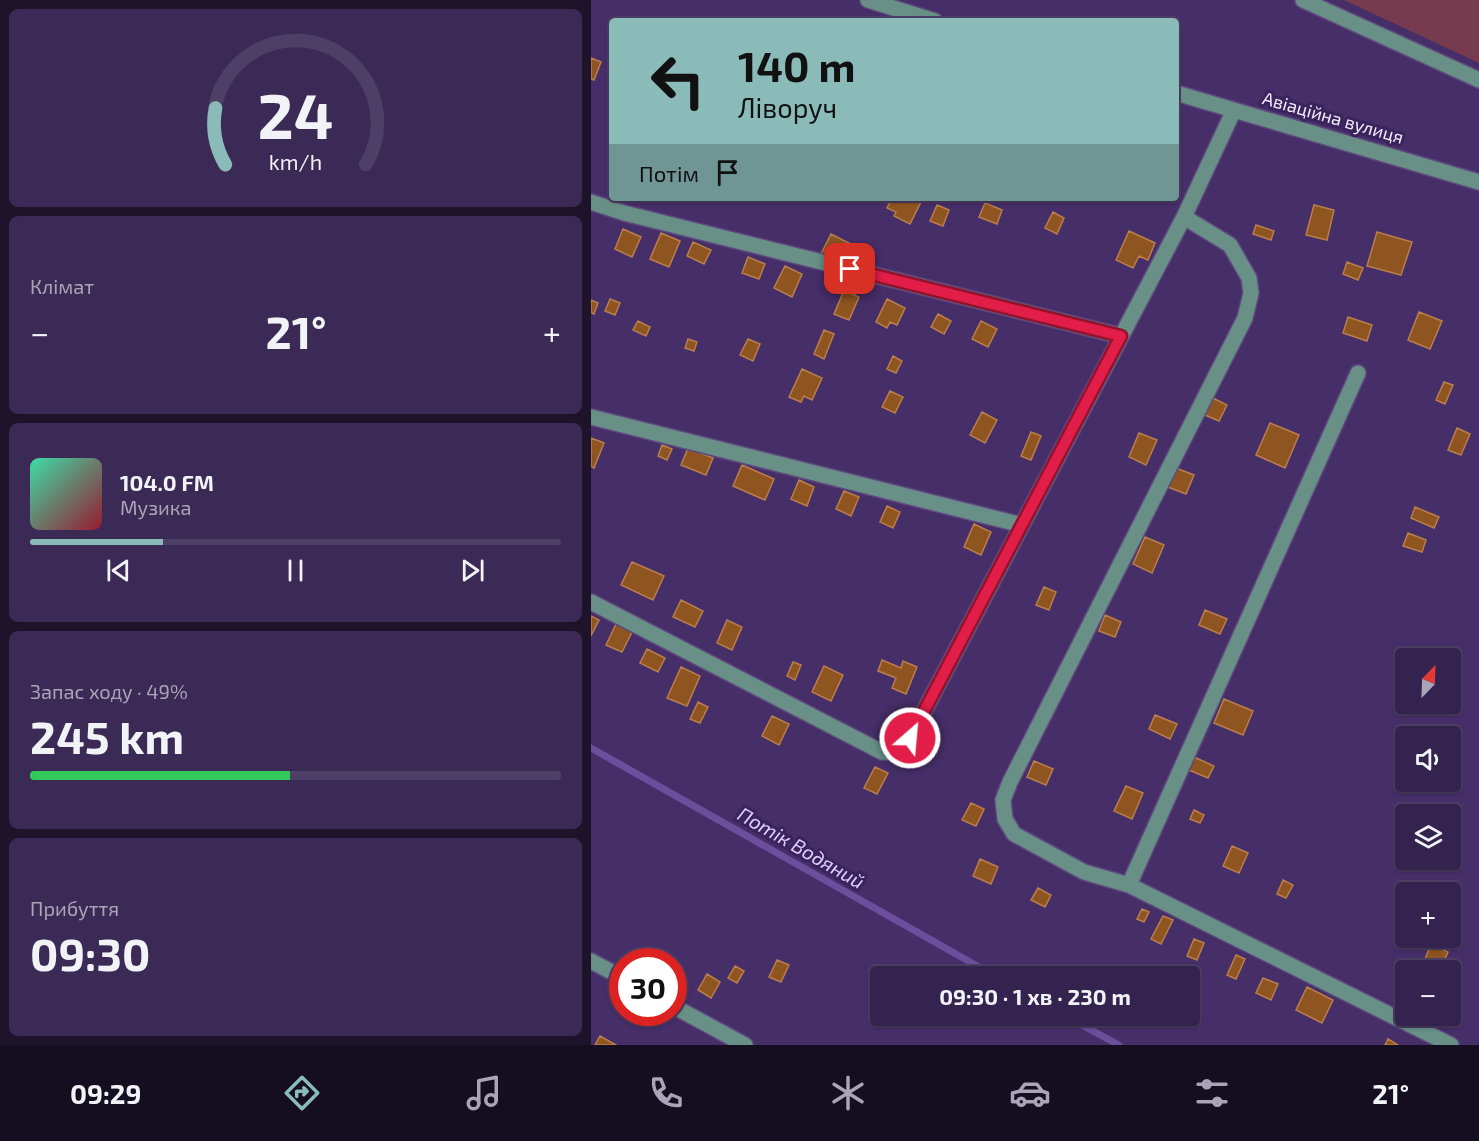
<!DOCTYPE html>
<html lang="uk">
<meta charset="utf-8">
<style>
body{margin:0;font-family:"Exo 2",sans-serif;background:#3c2a56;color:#f1f3f6;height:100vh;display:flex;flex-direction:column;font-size:22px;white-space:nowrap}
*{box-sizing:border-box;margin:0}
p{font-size:20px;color:#a9a4b7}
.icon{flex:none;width:33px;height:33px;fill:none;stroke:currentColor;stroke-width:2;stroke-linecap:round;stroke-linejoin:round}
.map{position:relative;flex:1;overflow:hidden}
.details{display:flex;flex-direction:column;gap:9px;padding:9px;background:#1d132b;width:591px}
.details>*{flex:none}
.banner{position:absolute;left:18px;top:18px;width:570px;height:183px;border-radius:6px;box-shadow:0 2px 4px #0004,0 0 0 2px #4e3f66;background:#8bbbb9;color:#111;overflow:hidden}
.needle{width:39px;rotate:23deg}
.tools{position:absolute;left:804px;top:648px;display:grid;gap:12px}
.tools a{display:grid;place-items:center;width:66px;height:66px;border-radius:6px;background:#34224f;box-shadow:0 2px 4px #0004,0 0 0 2px #4e3f66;font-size:30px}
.speed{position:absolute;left:18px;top:948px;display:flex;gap:12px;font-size:30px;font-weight:700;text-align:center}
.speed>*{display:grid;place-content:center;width:78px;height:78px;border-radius:50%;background:#34224f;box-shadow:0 2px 4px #0004,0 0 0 2px #4e3f66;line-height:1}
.speed .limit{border:9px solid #d22;background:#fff;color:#111}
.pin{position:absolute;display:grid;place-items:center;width:51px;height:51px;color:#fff;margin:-26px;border-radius:12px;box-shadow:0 3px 9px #0006}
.me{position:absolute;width:66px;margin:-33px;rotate:27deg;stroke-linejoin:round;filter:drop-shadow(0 0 4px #0008)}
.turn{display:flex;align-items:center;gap:21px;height:126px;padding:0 30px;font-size:27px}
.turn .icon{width:78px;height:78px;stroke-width:2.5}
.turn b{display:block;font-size:42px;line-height:51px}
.then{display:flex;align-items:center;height:57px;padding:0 30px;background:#0003;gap:12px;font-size:22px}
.big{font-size:45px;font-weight:700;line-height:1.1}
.details .widget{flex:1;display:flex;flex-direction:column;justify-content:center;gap:9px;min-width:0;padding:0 21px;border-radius:9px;background:#3c2a56}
.details .dial{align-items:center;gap:0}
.dial svg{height:156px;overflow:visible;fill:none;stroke:#4e3f66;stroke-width:7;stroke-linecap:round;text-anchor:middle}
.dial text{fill:#f1f3f6;stroke:none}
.song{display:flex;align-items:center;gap:18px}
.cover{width:72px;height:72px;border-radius:9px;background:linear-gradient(135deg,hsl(160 70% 55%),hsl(350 70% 35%))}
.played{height:6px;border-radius:3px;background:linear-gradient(90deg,#8bbbb9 25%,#4e3f66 25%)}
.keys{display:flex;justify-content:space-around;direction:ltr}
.heat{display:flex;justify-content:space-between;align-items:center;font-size:33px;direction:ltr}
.charge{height:9px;border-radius:4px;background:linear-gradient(90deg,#34c759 49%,#4e3f66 0)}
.trip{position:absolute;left:279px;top:966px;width:330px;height:60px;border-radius:6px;background:#34224f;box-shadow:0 2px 4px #0004,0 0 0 2px #4e3f66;font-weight:700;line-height:60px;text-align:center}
.tabs{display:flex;height:96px;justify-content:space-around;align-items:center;background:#150e20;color:#a9a4b7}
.tabs .icon{width:42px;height:42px}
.tabs .selected{color:#8bbbb9}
.tabs b{font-size:27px;color:#f1f3f6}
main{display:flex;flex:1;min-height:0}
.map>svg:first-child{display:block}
.green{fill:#773b4f}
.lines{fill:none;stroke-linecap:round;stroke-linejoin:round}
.stream{stroke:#6c4e9c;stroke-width:7}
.building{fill:#8e5520;stroke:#ba7e4c;stroke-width:1.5}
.minor-casing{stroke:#5e497e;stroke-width:18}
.minor{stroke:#699087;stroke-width:15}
.route-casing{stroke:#92132f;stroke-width:15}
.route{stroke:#e11d48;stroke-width:10}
.labels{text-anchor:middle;stroke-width:6;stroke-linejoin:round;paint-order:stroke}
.street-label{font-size:18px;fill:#f2edfc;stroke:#3b235d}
.water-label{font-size:20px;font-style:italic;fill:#dccefa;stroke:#3b235d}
</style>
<main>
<section class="details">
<div class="widget dial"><svg viewBox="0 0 100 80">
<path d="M14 69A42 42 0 1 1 86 69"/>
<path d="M14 69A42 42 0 0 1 9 40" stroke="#8bbbb9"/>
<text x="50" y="56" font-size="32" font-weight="700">24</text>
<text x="50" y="72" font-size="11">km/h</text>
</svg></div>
<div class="widget"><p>Клімат</p>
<div class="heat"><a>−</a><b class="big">21°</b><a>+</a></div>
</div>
<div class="widget">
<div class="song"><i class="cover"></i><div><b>104.0 FM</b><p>Музика</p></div></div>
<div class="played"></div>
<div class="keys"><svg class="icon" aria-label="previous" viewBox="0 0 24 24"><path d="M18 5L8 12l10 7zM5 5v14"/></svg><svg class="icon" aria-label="pause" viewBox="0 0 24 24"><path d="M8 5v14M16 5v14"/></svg><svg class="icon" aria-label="next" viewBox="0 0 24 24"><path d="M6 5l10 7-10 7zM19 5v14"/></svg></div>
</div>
<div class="widget"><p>Запас ходу · 49%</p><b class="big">245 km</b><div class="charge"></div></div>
<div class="widget"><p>Прибуття</p><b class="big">09:30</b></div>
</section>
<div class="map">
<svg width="888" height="1045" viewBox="0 0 888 1045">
<rect width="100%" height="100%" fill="#462e69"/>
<path class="green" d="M 753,0 L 888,0 L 888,63 Z"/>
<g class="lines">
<path class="stream" d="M 0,748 L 404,976
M 474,1016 L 528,1045"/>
</g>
<path class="building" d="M 0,58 L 10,62 L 3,80 L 0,79 Z
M 301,198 L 331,200 L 319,224 L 303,216 L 305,212 L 296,208 Z
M 394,203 L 411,210 L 406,224 L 388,217 Z
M 346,205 L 358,210 L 352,226 L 339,221 Z
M 723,205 L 743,210 L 736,240 L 715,235 Z
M 462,212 L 473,218 L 466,234 L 454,228 Z
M 665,225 L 683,231 L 680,240 L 662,234 Z
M 32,229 L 50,237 L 41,257 L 24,249 Z
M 538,231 L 564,243 L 557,260 L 548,256 L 542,268 L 525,260 Z
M 786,232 L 821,242 L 810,275 L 776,266 Z
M 70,233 L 89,241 L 78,267 L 59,259 Z
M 240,234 L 258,243 L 250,257 L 247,256 L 245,262 L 230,254 Z
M 102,242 L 120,250 L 113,264 L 96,256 Z
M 157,257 L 174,264 L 168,279 L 151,273 Z
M 756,262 L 772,268 L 767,280 L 752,274 Z
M 194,266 L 211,274 L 201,297 L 183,288 Z
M 253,290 L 268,297 L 258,320 L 243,314 Z
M 19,299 L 29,303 L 24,315 L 14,311 Z
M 296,299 L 314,308 L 306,325 L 299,322 L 296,328 L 285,322 Z
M 0,300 L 7,303 L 3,314 L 0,312 Z
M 828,312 L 851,321 L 839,349 L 817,340 Z
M 347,314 L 360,321 L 353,334 L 340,327 Z
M 757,317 L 781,325 L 776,341 L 752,333 Z
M 47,321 L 59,327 L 55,336 L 42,330 Z
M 390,321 L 406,329 L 397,347 L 381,339 Z
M 233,330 L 243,334 L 233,359 L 223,354 Z
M 97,339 L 106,342 L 103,351 L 94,348 Z
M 157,339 L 169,344 L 162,361 L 149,355 Z
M 302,356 L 311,361 L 305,373 L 296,369 Z
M 211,369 L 231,378 L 221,400 L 213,396 L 210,402 L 198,397 Z
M 853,382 L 862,385 L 854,404 L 845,400 Z
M 299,391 L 312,397 L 304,413 L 291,407 Z
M 622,398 L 636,405 L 628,421 L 614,415 Z
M 391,412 L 406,420 L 394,443 L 379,435 Z
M 679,423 L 708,435 L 694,468 L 665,455 Z
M 866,428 L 879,434 L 870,455 L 857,450 Z
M 440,432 L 450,436 L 440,460 L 430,456 Z
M 548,433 L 566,440 L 555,465 L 538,457 Z
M 0,438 L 13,443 L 3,468 L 0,466 Z
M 71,445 L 81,449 L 76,460 L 67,456 Z
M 97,448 L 122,458 L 115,475 L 90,465 Z
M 151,465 L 183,479 L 174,500 L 142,486 Z
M 585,468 L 603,475 L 595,494 L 577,487 Z
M 208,480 L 223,487 L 216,506 L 200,499 Z
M 253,491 L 268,497 L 260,516 L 245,509 Z
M 296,506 L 309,512 L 302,528 L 289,522 Z
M 824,507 L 848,517 L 843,528 L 820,518 Z
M 383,524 L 400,532 L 390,555 L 373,547 Z
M 817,533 L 835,540 L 831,552 L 812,546 Z
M 554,537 L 573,545 L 561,573 L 542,564 Z
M 41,562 L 73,576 L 62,600 L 30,585 Z
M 453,587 L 465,592 L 458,610 L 445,605 Z
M 90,600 L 112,611 L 104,627 L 82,617 Z
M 614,610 L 636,619 L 629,634 L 608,625 Z
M 514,615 L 530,622 L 524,637 L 508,631 Z
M 0,616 L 8,620 L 0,636 Z
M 136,620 L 151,627 L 141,650 L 126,643 Z
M 26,622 L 42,630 L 31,652 L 15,645 Z
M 56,649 L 74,658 L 67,672 L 49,663 Z
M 291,660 L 310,668 L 312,661 L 326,667 L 315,694 L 301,688 L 305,678 L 287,671 Z
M 202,662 L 210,665 L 204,680 L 196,676 Z
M 233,666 L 252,675 L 240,701 L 221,692 Z
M 90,667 L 109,676 L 96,706 L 76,698 Z
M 633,699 L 662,711 L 652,735 L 623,723 Z
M 107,702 L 117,707 L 109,723 L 99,719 Z
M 564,715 L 586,724 L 579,739 L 558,729 Z
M 181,716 L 198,724 L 188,745 L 171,736 Z
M 603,757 L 623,766 L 617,778 L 598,770 Z
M 443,761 L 462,769 L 455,785 L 436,777 Z
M 284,767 L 297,773 L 286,794 L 273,788 Z
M 535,786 L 552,793 L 541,819 L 523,811 Z
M 380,803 L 393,809 L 385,826 L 371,820 Z
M 603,810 L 613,815 L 609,823 L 599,819 Z
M 641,846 L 657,853 L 648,873 L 632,866 Z
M 389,859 L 407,867 L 400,884 L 382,876 Z
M 692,880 L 702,885 L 695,898 L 686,894 Z
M 447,888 L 460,895 L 454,907 L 440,900 Z
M 551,909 L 558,912 L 553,922 L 546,919 Z
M 572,916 L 582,920 L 570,944 L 560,939 Z
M 603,939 L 613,943 L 606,960 L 596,956 Z
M 840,944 L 857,952 L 849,970 L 832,964 Z
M 645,955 L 654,959 L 645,979 L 636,975 Z
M 186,960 L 198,965 L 190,982 L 178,977 Z
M 144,966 L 153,971 L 146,983 L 137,978 Z
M 116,974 L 129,982 L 120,998 L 107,990 Z
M 672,978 L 687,984 L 680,1000 L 665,993 Z
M 716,987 L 742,1000 L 731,1023 L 705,1010 Z
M 9,1036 L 25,1045 L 4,1045 Z
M 797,1039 L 807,1045 L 794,1045 Z"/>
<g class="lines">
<defs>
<path id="minor" d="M 277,0 L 344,21
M 712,0 L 888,80
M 585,93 L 888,182
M 0,202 L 33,213 L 530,336
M 593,217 L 639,245 L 658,278 L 660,293 L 654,318 L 419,782 L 412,800 L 414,819 L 423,834 L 493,872 L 538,885 L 860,1045
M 0,417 L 431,525
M 0,602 L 291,752 L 303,753 L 319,738 L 593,217 L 643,110
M 538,885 L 767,373
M 0,961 L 32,978
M 82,1006 L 154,1045"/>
</defs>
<use href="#minor" class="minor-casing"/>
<use href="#minor" class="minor"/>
</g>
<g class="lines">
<defs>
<path id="route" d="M 259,269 L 530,336 L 319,738"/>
</defs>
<use href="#route" class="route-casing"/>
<use href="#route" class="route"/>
</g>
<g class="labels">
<g class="street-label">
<text transform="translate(742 118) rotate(16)" y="6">Авіаційна вулиця</text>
</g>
<g class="water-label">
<text transform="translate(210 848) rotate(30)" y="7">Потік Водяний</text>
</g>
</g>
</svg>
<div class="tools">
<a><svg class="needle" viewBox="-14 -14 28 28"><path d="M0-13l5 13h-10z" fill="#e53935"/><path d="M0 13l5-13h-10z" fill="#a9a4b7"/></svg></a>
<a><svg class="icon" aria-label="sound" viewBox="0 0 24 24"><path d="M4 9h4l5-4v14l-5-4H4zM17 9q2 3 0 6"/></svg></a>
<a><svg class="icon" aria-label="layers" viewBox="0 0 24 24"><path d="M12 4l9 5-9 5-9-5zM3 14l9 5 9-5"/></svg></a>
<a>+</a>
<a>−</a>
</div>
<div class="speed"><div class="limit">30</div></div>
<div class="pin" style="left:259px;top:269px;background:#d93025"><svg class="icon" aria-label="arrive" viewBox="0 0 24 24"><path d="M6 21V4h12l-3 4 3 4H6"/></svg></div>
<svg class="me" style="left:319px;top:738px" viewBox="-20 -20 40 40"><circle r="17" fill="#e11d48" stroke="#fff" stroke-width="3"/><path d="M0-11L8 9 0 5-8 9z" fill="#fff"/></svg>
<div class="trip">09:30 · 1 хв · 230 m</div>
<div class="banner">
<div class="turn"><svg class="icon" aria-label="left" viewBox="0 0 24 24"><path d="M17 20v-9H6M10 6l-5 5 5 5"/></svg><div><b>140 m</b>Ліворуч</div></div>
<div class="then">Потім<svg class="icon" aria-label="arrive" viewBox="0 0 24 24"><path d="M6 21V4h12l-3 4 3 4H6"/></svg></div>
</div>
</div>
</main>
<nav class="tabs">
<b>09:29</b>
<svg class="icon selected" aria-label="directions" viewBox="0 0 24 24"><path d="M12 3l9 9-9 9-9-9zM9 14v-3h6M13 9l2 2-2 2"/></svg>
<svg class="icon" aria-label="music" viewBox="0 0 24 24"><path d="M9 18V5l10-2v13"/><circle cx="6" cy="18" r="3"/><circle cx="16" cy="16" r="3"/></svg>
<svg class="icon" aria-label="phone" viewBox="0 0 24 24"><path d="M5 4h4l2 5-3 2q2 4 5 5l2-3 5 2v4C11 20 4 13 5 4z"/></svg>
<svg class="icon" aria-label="climate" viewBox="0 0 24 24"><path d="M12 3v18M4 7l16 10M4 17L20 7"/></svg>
<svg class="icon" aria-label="car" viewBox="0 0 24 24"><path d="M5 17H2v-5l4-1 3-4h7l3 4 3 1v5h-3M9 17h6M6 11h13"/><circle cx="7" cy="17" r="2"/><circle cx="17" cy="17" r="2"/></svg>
<svg class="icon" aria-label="filters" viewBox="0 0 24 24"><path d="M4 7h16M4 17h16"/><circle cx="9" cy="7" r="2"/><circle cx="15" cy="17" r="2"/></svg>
<b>21°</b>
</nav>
